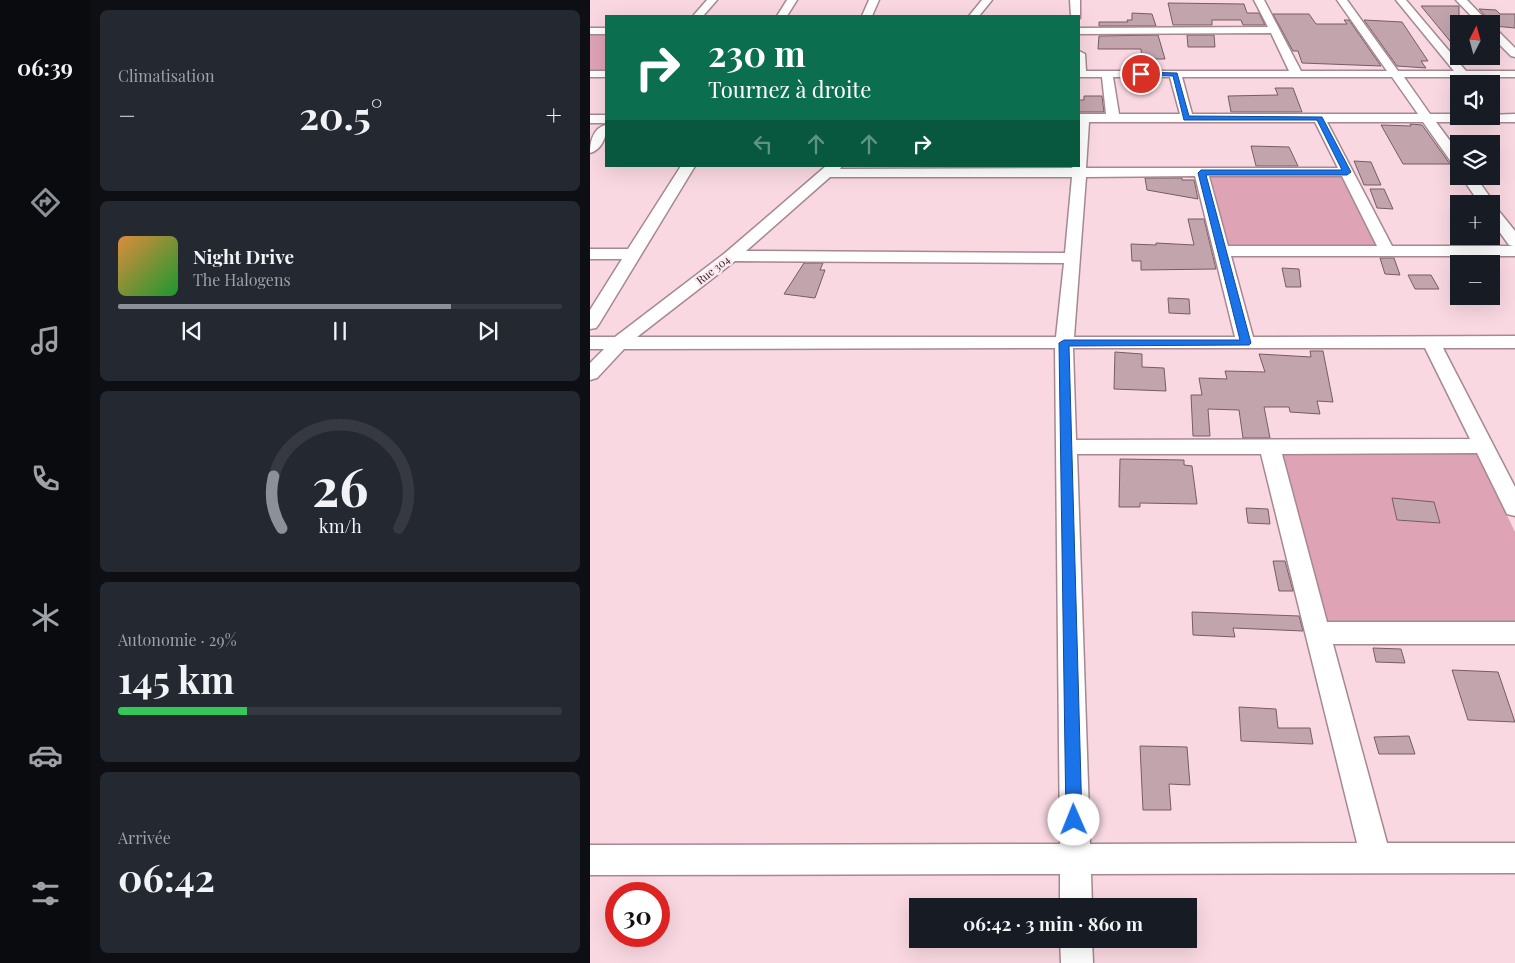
<!DOCTYPE html>
<html lang="fr">
<meta charset="utf-8">
<style>
body{margin:0;font-family:"Playfair Display",serif;background:#242831;color:#f1f3f6;height:100vh;display:flex;flex-direction:column;font-size:19px;white-space:nowrap}
*{box-sizing:border-box;margin:0}
p{font-size:16px;color:#9ea1a6}
.icon{flex:none;width:28px;height:28px;fill:none;stroke:currentColor;stroke-width:2;stroke-linecap:round;stroke-linejoin:round}
.map{position:relative;flex:1;overflow:hidden}
.details{display:flex;flex-direction:column;gap:10px;padding:10px;background:#0d0f14;width:500px}
.details>*{flex:none}
.guide{position:absolute;left:15px;top:15px;width:475px;height:152px;border-radius:0px;box-shadow:0 5px 20px #0002;background:#0b6e4f;color:#fff;overflow:hidden}
.needle{width:32px;rotate:6deg}
.controls{position:absolute;left:860px;top:15px;display:grid;gap:10px}
.controls a{display:grid;place-items:center;width:50px;height:50px;border-radius:0px;background:#171b24;box-shadow:0 5px 20px #0002;font-size:25px}
.speed{position:absolute;left:15px;top:882px;display:flex;gap:10px;font-size:25px;font-weight:700;text-align:center}
.speed>*{display:grid;place-content:center;width:65px;height:65px;border-radius:50%;background:#171b24;box-shadow:0 5px 20px #0002;line-height:1}
.speed .limit{border:8px solid #d22;background:#fff;color:#111}
.pin{position:absolute;display:grid;place-items:center;width:42px;height:42px;color:#fff;margin:-21px;border:2px solid #fff;border-radius:50%;box-shadow:0 1px 5px #0007}
.me{position:absolute;width:55px;margin:-28px;rotate:359deg;stroke-linejoin:round;filter:drop-shadow(0 0 4px #0008)}
.turn{display:flex;align-items:center;gap:18px;height:105px;padding:0 20px;font-size:22px}
.turn .icon{width:65px;height:65px;stroke-width:2.5}
.turn b{display:block;font-size:35px;line-height:42px}
.lanes{display:flex;align-items:center;height:48px;padding:0 20px;background:#0003;justify-content:center;gap:25px;direction:ltr}
.lanes .off{opacity:.35}
.big{font-size:38px;font-weight:700;line-height:1.1}
.details .card{flex:1;display:flex;flex-direction:column;justify-content:center;gap:8px;min-width:0;padding:0 18px;border-radius:8px;background:#242831}
.details .dial{align-items:center;gap:0}
.dial svg{height:130px;overflow:visible;fill:none;stroke:#363941;stroke-width:7;stroke-linecap:round;text-anchor:middle}
.dial text{fill:#f1f3f6;stroke:none}
.song{display:flex;align-items:center;gap:15px}
.cover{width:60px;height:60px;border-radius:8px;background:linear-gradient(135deg,hsl(30 70% 55%),hsl(130 70% 35%))}
.played{height:5px;border-radius:2px;background:linear-gradient(90deg,#8c9099 75%,#363941 75%)}
.keys{display:flex;justify-content:space-around;direction:ltr}
.heat{display:flex;justify-content:space-between;align-items:center;font-size:28px;direction:ltr}
.charge{height:8px;border-radius:4px;background:linear-gradient(90deg,#34c759 29%,#363941 0)}
.trip{position:absolute;left:319px;top:898px;width:288px;height:50px;border-radius:0px;background:#171b24;box-shadow:0 5px 20px #0002;font-weight:700;line-height:50px;text-align:center}
main{display:flex;flex:1;min-height:0}
.tab-bar{display:flex;flex-direction:column;width:90px;justify-content:space-around;align-items:center;background:#090b0e;color:#9ea1a6}
.tab-bar .icon{width:35px;height:35px}
.tab-bar .active{color:#8c9099}
.tab-bar b{font-size:22px;color:#f1f3f6}
.map>svg:first-child{display:block}
.green{fill:#dea4b6}
.building{fill:#c2a4ac;stroke:#775c64}
.lines{fill:none;stroke-linecap:round;stroke-linejoin:round}
.minor-casing{stroke:#a68891;stroke-width:3}
.minor{fill:#fff;fill-rule:evenodd}
.route{fill:#1a73e8;stroke:#114b97}
.labels{text-anchor:middle;stroke-width:4.5;stroke-linejoin:round;paint-order:stroke}
.far-street-label{font-size:11px;fill:#2a1e22;stroke:#fde9ef}
</style>
<main>
<nav class="tab-bar">
<b>06:39</b>
<svg class="icon active" aria-label="directions" viewBox="0 0 24 24"><path d="M12 3l9 9-9 9-9-9zM9 14v-3h6M13 9l2 2-2 2"/></svg>
<svg class="icon" aria-label="music" viewBox="0 0 24 24"><path d="M9 18V5l10-2v13"/><circle cx="6" cy="18" r="3"/><circle cx="16" cy="16" r="3"/></svg>
<svg class="icon" aria-label="phone" viewBox="0 0 24 24"><path d="M5 4h4l2 5-3 2q2 4 5 5l2-3 5 2v4C11 20 4 13 5 4z"/></svg>
<svg class="icon" aria-label="climate" viewBox="0 0 24 24"><path d="M12 3v18M4 7l16 10M4 17L20 7"/></svg>
<svg class="icon" aria-label="car" viewBox="0 0 24 24"><path d="M5 17H2v-5l4-1 3-4h7l3 4 3 1v5h-3M9 17h6M6 11h13"/><circle cx="7" cy="17" r="2"/><circle cx="17" cy="17" r="2"/></svg>
<svg class="icon" aria-label="filters" viewBox="0 0 24 24"><path d="M4 7h16M4 17h16"/><circle cx="9" cy="7" r="2"/><circle cx="15" cy="17" r="2"/></svg>
</nav>
<section class="details">
<div class="card"><p>Climatisation</p>
<div class="heat"><a>−</a><b class="big">20.5°</b><a>+</a></div>
</div>
<div class="card">
<div class="song"><i class="cover"></i><div><b>Night Drive</b><p>The Halogens</p></div></div>
<div class="played"></div>
<div class="keys"><svg class="icon" aria-label="previous" viewBox="0 0 24 24"><path d="M18 5L8 12l10 7zM5 5v14"/></svg><svg class="icon" aria-label="pause" viewBox="0 0 24 24"><path d="M8 5v14M16 5v14"/></svg><svg class="icon" aria-label="next" viewBox="0 0 24 24"><path d="M6 5l10 7-10 7zM19 5v14"/></svg></div>
</div>
<div class="card dial"><svg viewBox="0 0 100 80">
<path d="M14 69A42 42 0 1 1 86 69"/>
<path d="M14 69A42 42 0 0 1 9 37" stroke="#8c9099"/>
<text x="50" y="56" font-size="32" font-weight="700">26</text>
<text x="50" y="72" font-size="11">km/h</text>
</svg></div>
<div class="card"><p>Autonomie · 29%</p><b class="big">145 km</b><div class="charge"></div></div>
<div class="card"><p>Arrivée</p><b class="big">06:42</b></div>
</section>
<div class="map">
<svg width="925" height="963" viewBox="0 0 925 963">
<rect width="100%" height="100%" fill="#f9d8e1"/>
<path class="green" d="M 0,32 L 16,32 L 16,74 L 0,74 Z
M 620,174 L 754,174 L 790,248 L 639,248 Z
M 690,452 L 887,452 L 925,532 L 925,623 L 734,622 Z"/>
<path class="building" d="M 578,3 L 654,4 L 657,13 L 669,13 L 675,25 L 653,25 L 651,20 L 622,20 L 622,25 L 583,25 Z
M 831,6 L 869,6 L 869,52 Z
M 889,9 L 906,10 L 910,14 L 925,14 L 925,28 L 904,26 Z
M 542,13 L 562,14 L 566,26 L 509,26 L 509,22 L 538,22 L 537,20 L 542,20 Z
M 683,14 L 719,14 L 726,24 L 757,24 L 754,20 L 759,20 L 791,66 L 712,63 L 708,51 L 703,51 Z
M 774,20 L 812,22 L 838,61 L 831,61 L 836,68 L 807,66 Z
M 568,35 L 575,59 L 552,59 L 551,49 L 508,49 L 509,36 Z
M 597,35 L 624,35 L 625,47 L 598,47 Z
M 685,88 L 703,88 L 712,112 L 641,112 L 638,96 L 688,95 Z
M 494,96 L 512,96 L 514,112 L 489,112 L 489,100 L 494,100 Z
M 820,124 L 832,125 L 860,164 L 813,164 L 791,125 L 821,126 Z
M 661,146 L 699,147 L 708,166 L 666,166 Z
M 764,161 L 781,162 L 791,185 L 774,185 Z
M 555,178 L 592,178 L 592,180 L 604,180 L 608,199 L 557,190 Z
M 780,189 L 794,189 L 803,209 L 787,208 Z
M 598,219 L 614,219 L 626,269 L 551,270 L 551,261 L 542,261 L 541,244 L 566,245 L 566,243 L 604,245 Z
M 790,258 L 804,258 L 810,275 L 795,274 Z
M 214,263 L 233,263 L 230,270 L 235,270 L 225,298 L 194,294 Z
M 692,268 L 709,269 L 711,287 L 696,287 Z
M 818,275 L 841,275 L 849,289 L 825,289 Z
M 578,298 L 599,299 L 600,314 L 579,313 Z
M 720,351 L 733,351 L 743,402 L 727,401 L 730,414 L 700,412 L 699,407 L 674,407 L 680,438 L 653,438 L 649,410 L 618,409 L 620,436 L 603,436 L 601,395 L 612,395 L 609,378 L 637,379 L 635,371 L 675,372 L 669,354 L 721,357 Z
M 525,352 L 552,354 L 552,367 L 574,368 L 576,391 L 524,389 Z
M 530,459 L 594,460 L 594,465 L 602,466 L 607,504 L 550,503 L 550,507 L 529,507 Z
M 802,498 L 844,502 L 850,523 L 807,520 Z
M 656,508 L 678,509 L 680,524 L 658,523 Z
M 683,561 L 695,561 L 703,591 L 689,591 Z
M 602,612 L 709,616 L 713,631 L 643,628 L 645,637 L 603,635 Z
M 783,648 L 811,649 L 815,663 L 786,662 Z
M 862,670 L 908,672 L 925,722 L 878,720 Z
M 649,707 L 686,709 L 688,728 L 720,728 L 723,744 L 651,741 Z
M 819,736 L 825,754 L 789,754 L 784,737 Z
M 550,746 L 597,747 L 600,785 L 579,784 L 581,810 L 553,810 Z"/>
<g class="lines">
<defs>
<path id="minor" d="M 117,0 L 127,0 L 113,16 L 103,16 Z
M 197,0 L 207,0 L 197,16 L 187,16 Z
M 279,0 L 289,0 L 282,16 L 272,16 Z
M 392,0 L 402,0 L 389,16 L 379,16 Z
M 480,0 L 490,0 L 490,18 L 489,16 L 481,16 Z
M 664,0 L 674,0 L 711,71 L 797,71 L 747,0 L 757,0 L 808,71 L 864,71 L 806,0 L 816,0 L 876,71 L 925,71 L 925,77 L 814,77 L 840,114 L 869,114 L 869,116 L 925,114 L 925,122 L 846,122 L 869,153 L 869,167 L 864,166 L 833,122 L 737,122 L 802,246 L 923,246 L 919,245 L 901,220 L 901,204 L 890,204 L 871,176 L 885,176 L 905,204 L 904,205 L 925,231 L 925,256 L 641,256 L 663,337 L 925,336 L 925,348 L 853,348 L 925,487 L 925,516 L 917,514 L 887,453 L 692,454 L 737,622 L 925,622 L 925,644 L 743,644 L 797,843 L 925,843 L 925,873 L 501,874 L 502,906 L 470,906 L 470,874 L 0,875 L 0,845 L 470,844 L 465,348 L 34,349 L 7,378 L 0,380 L 0,363 L 14,349 L 0,349 L 0,337 L 25,337 L 135,253 L 236,166 L 252,166 L 250,169 L 482,168 L 483,166 L 489,166 L 489,114 L 516,114 L 512,77 L 489,77 L 489,51 L 495,54 L 496,71 L 699,71 L 681,33 L 489,34 L 489,28 L 678,27 ZM 523,77 L 580,77 L 590,114 L 529,114 ZM 592,77 L 802,77 L 828,114 L 602,114 ZM 499,122 L 725,122 L 748,168 L 496,168 ZM 605,176 L 645,337 L 484,337 L 496,177 ZM 619,176 L 752,176 L 787,246 L 638,246 ZM 240,177 L 482,177 L 475,253 L 156,251 ZM 145,261 L 474,263 L 466,337 L 47,337 ZM 483,348 L 835,348 L 880,439 L 486,440 ZM 487,454 L 671,454 L 767,843 L 500,844 Z
M 866,0 L 877,0 L 900,24 L 889,24 Z
M 901,27 L 905,28 L 925,48 L 925,57 L 921,56 L 901,36 Z
M 0,28 L 16,28 L 16,34 L 0,34 Z
M 0,71 L 16,71 L 16,77 L 0,77 Z
M 0,115 L 16,115 L 16,123 L 0,123 Z
M 16,125 C 17,136 12,150 0,153 C 0,142 3,128 16,125 Z
M 91,166 L 105,166 L 9,324 L 6,328 L 0,329 L 0,310 L 32,259 L 0,259 L 0,249 L 38,249 Z
M 470,939 L 502,939 L 503,963 L 471,963 Z"/>
</defs>
<use href="#minor" class="minor-casing"/>
<use href="#minor" class="minor"/>
</g>
<path class="route" d="M 551,72 L 587,73 L 599,116 L 732,117 L 761,172 L 757,175 L 616,175 L 661,343 L 659,345 L 479,346 L 492,820 L 489,826 L 484,828 L 478,826 L 476,820 L 469,343 L 474,340 L 650,340 L 608,173 L 611,170 L 752,170 L 727,120 L 594,120 L 583,76 L 549,75 Z"/>
<g class="labels">
<g class="far-street-label">
<text transform="translate(123 270) rotate(-38)" y="4">Rue 304</text>
</g>
</g>
</svg>
<div class="controls">
<a><svg class="needle" viewBox="-14 -14 28 28"><path d="M0-13l5 13h-10z" fill="#e53935"/><path d="M0 13l5-13h-10z" fill="#9ea1a6"/></svg></a>
<a><svg class="icon" aria-label="sound" viewBox="0 0 24 24"><path d="M4 9h4l5-4v14l-5-4H4zM17 9q2 3 0 6"/></svg></a>
<a><svg class="icon" aria-label="layers" viewBox="0 0 24 24"><path d="M12 4l9 5-9 5-9-5zM3 14l9 5 9-5"/></svg></a>
<a>+</a>
<a>−</a>
</div>
<div class="speed"><div class="limit">30</div></div>
<div class="pin" style="left:551px;top:74px;background:#d93025"><svg class="icon" aria-label="arrive" viewBox="0 0 24 24"><path d="M6 21V4h12l-3 4 3 4H6"/></svg></div>
<svg class="me" style="left:484px;top:820px" viewBox="-20 -20 40 40"><circle r="19" fill="#fff"/><path d="M0-13L10 11 0 6-10 11z" fill="#1a73e8"/></svg>
<div class="trip">06:42 · 3 min · 860 m</div>
<div class="guide">
<div class="turn"><svg class="icon" aria-label="right" viewBox="0 0 24 24"><path d="M7 20v-9h11M14 6l5 5-5 5"/></svg><div><b>230 m</b>Tournez à droite</div></div>
<div class="lanes"><svg class="icon off" aria-label="left" viewBox="0 0 24 24"><path d="M17 20v-9H6M10 6l-5 5 5 5"/></svg><svg class="icon off" aria-label="ahead" viewBox="0 0 24 24"><path d="M12 20V5M6 11l6-6 6 6"/></svg><svg class="icon off" aria-label="ahead" viewBox="0 0 24 24"><path d="M12 20V5M6 11l6-6 6 6"/></svg><svg class="icon" aria-label="right" viewBox="0 0 24 24"><path d="M7 20v-9h11M14 6l5 5-5 5"/></svg></div>
</div>
</div>
</main>
